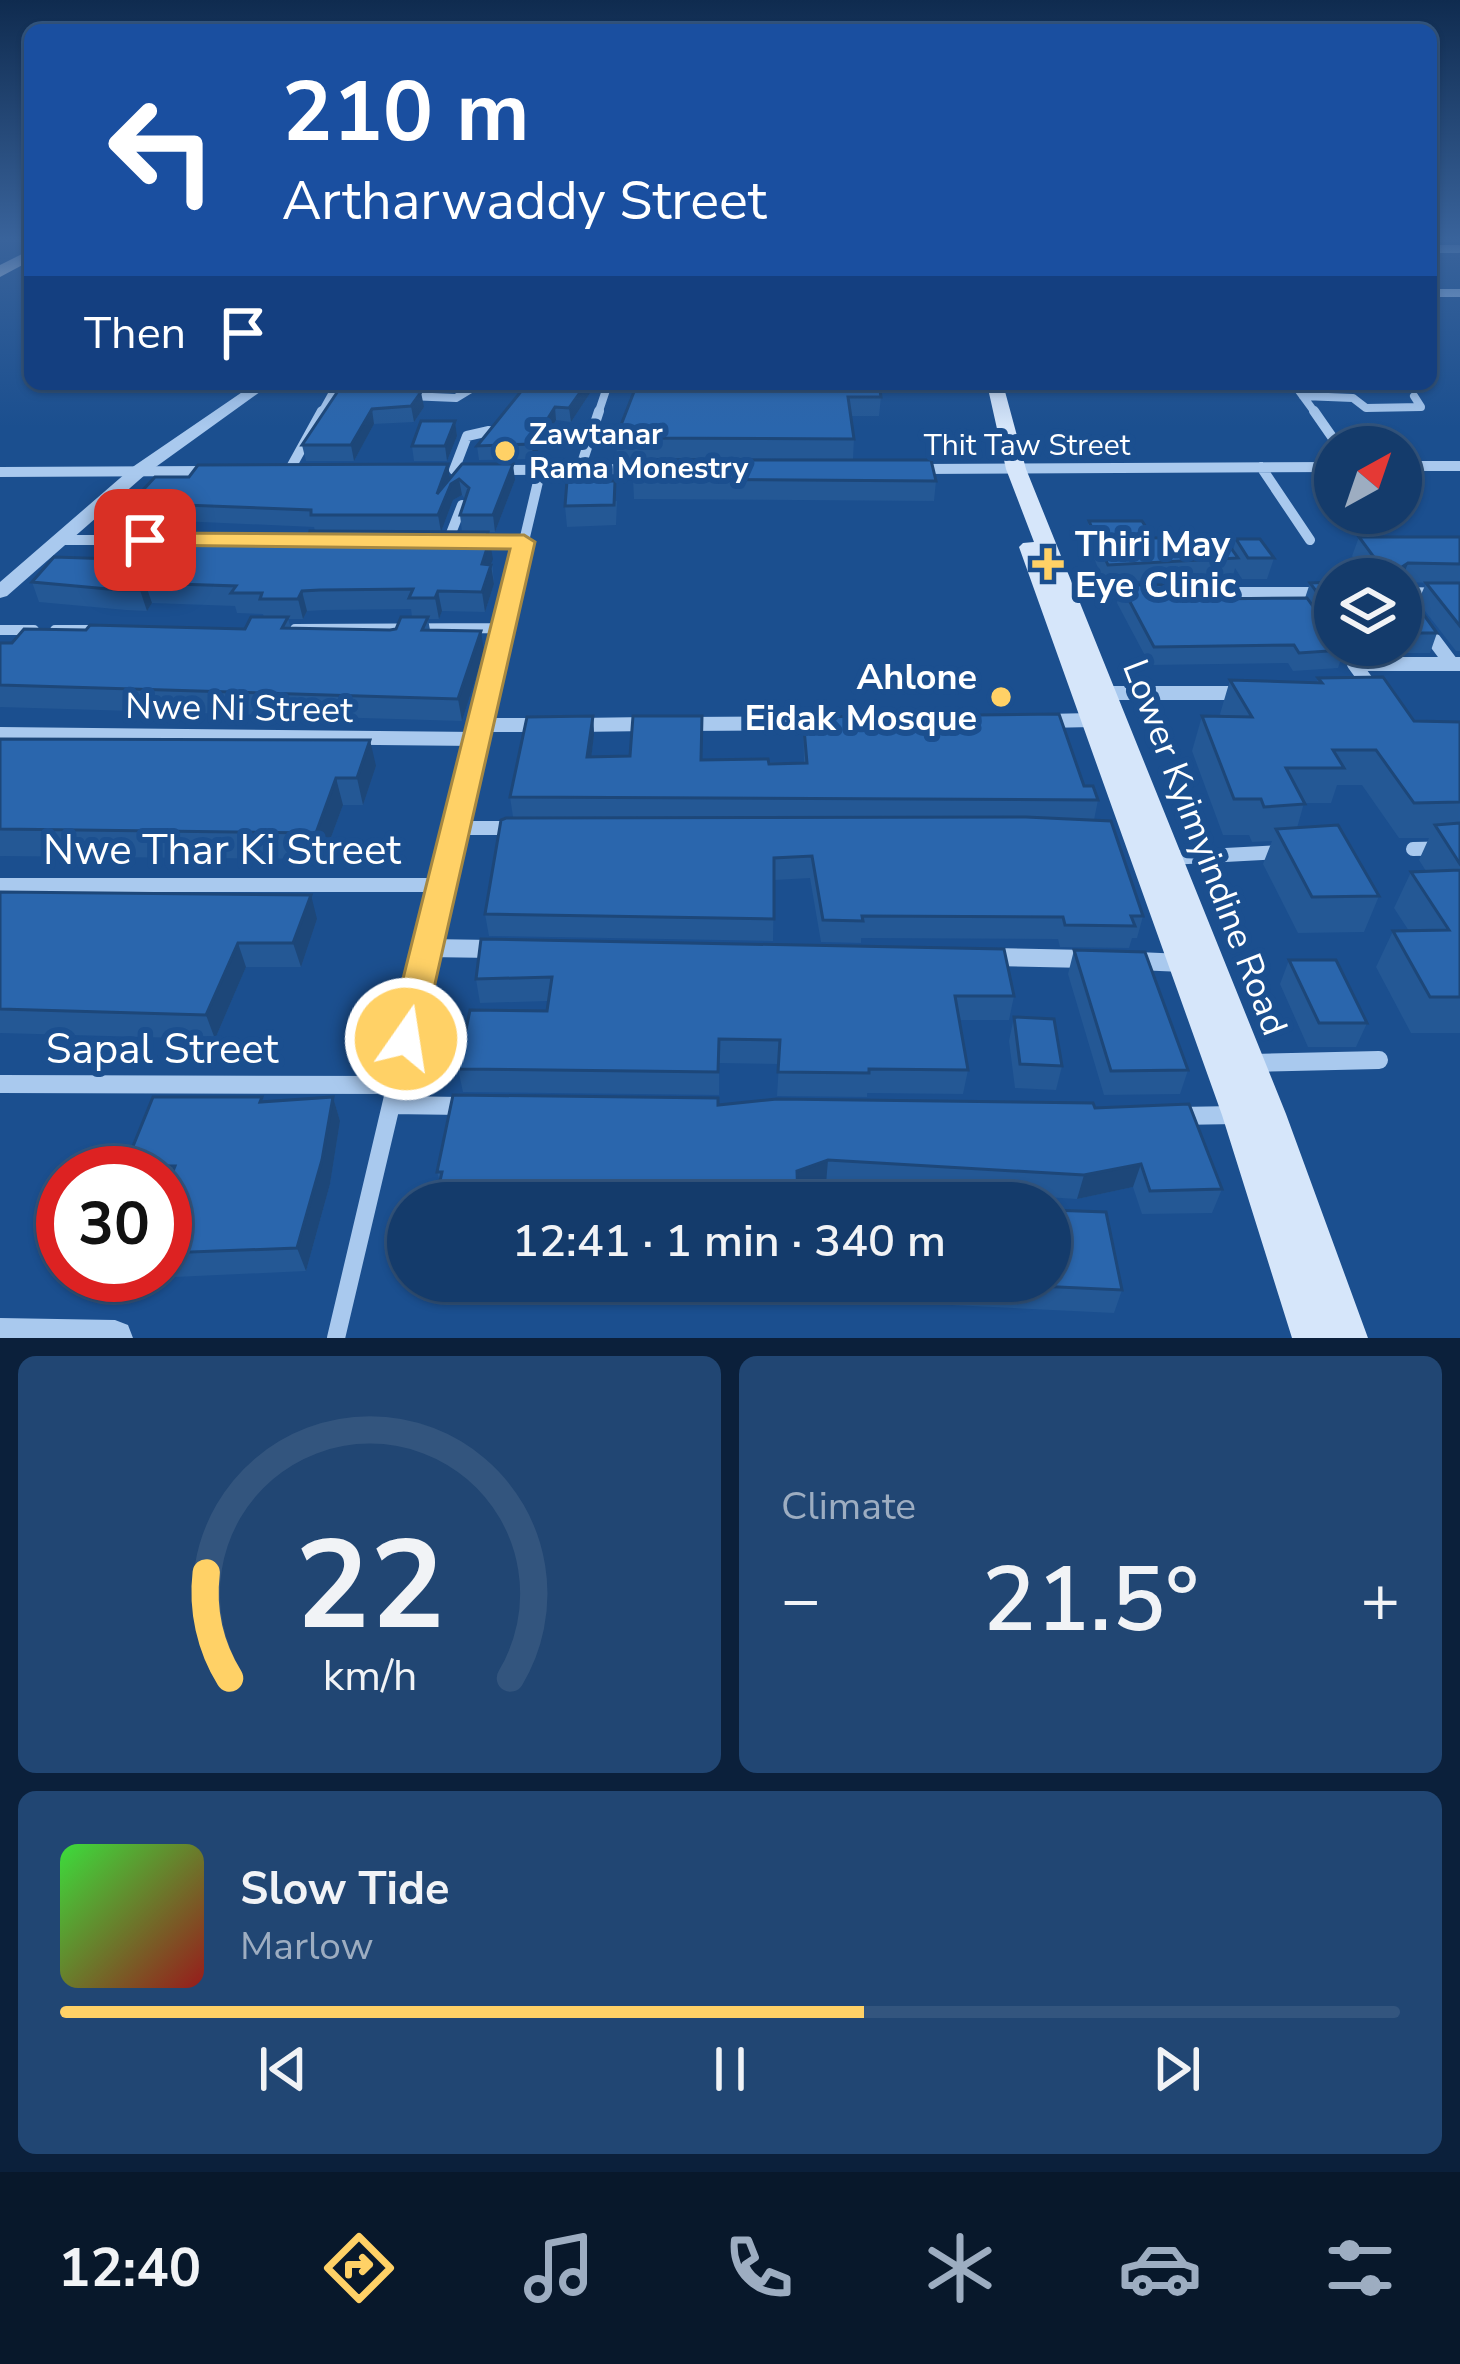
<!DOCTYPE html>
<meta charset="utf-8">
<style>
body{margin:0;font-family:"Nunito Sans",sans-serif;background:#214673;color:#f1f3f6;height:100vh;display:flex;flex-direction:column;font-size:45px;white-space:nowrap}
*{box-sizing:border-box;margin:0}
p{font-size:39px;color:#9dadc1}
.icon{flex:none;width:66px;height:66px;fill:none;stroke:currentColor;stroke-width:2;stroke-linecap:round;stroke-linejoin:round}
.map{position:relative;height:1338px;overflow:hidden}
.side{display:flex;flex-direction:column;gap:18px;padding:18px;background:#0b203b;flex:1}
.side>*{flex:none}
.banner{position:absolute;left:24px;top:24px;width:1413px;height:366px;border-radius:18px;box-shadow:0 3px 9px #0004,0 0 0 3px #33557e;background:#1a4fa0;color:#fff;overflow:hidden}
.needle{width:78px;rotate:40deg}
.buttons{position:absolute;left:1314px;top:426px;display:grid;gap:24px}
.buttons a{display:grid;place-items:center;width:108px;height:108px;border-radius:50%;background:#143b6b;box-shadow:0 3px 9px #0004,0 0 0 3px #33557e;font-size:60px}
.speed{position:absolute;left:36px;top:1146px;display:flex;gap:24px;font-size:60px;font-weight:700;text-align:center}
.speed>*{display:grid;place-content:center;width:156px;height:156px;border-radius:50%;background:#143b6b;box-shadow:0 3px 9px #0004,0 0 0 3px #33557e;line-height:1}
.speed .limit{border:18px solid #d22;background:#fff;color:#111}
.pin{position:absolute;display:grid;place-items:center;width:102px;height:102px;color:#fff;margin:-51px;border-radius:24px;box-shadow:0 6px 18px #0006}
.me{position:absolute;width:132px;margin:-66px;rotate:13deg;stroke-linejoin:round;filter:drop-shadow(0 0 9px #0008)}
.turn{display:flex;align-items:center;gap:42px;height:252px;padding:0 60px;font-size:54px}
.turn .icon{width:156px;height:156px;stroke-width:2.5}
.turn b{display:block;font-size:84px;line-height:102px}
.then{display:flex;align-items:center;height:114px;padding:0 60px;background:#0003;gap:24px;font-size:45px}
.big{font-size:90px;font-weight:600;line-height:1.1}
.side .widget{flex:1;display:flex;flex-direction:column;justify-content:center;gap:18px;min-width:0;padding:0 42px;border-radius:18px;background:#214673}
.side .dial{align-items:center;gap:0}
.dial svg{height:312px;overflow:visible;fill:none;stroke:#33557e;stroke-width:7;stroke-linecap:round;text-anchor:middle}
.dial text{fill:#f1f3f6;stroke:none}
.song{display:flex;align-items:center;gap:36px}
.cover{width:144px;height:144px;border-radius:18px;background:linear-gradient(135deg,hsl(120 70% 55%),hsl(0 70% 35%))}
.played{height:12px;border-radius:6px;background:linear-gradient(90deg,#ffd166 60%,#33557e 60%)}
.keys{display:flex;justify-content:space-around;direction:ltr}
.heat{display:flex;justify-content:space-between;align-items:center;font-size:66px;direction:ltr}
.side .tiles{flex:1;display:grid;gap:18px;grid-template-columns:1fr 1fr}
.widget:last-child{grid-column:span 2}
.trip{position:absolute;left:387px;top:1182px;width:684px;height:120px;border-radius:60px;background:#143b6b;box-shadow:0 3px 9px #0004,0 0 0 3px #33557e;font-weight:600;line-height:120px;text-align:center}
.menu{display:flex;height:192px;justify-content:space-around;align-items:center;background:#08182b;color:#9dadc1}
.menu .icon{width:84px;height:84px}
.menu .on{color:#ffd166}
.menu b{font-size:54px;color:#f1f3f6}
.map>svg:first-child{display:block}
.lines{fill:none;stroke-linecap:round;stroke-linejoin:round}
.minor-far3{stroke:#a9c9ee;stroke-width:8}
.minor-far2{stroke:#a9c9ee;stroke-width:10}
.minor-far1{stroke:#a9c9ee;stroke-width:14}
.minor{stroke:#a9c9ee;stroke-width:18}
.tertiary{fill:#a9c9ee;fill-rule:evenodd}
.secondary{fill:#d6e6fa;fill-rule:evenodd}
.primary{fill:#f0f6ff;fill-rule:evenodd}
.wall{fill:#245895;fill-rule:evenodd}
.shaded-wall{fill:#1d4779}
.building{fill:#2a66ad;stroke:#1d4779;stroke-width:3}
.route{fill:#ffd166;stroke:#a68842;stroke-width:3}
.poi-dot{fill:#ffd166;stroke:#1b4f8f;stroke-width:4.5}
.labels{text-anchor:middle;stroke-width:12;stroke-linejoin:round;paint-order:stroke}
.far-poi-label{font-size:30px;font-weight:bold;fill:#fff;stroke:#1b4f8f;text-anchor:start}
.far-street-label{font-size:30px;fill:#fff;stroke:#1b4f8f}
.poi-label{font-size:36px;font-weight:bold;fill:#fff;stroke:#1b4f8f;text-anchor:start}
.street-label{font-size:36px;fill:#fff;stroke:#1b4f8f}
.near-street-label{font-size:42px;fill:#fff;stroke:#1b4f8f}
</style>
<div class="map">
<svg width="1460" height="1338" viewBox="0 0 1460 1338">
<rect width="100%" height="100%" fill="#1b4f8f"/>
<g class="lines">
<path class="minor-far3" d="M 1431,255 L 1435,249 L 1458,249
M 1431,293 L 1460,293
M 312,384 L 352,392
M 1294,384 L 1316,414
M 408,396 L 456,398 L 479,384
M 1303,396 L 1353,398 L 1366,408 L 1421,407 L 1414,396
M 321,414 L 336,387
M 598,414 L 608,384"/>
<path class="minor-far2" d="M 1314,411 L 1339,447
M 1401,466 L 1460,466
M 1261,467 L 1310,540
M 580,469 L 599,411
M 922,469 L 1335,467
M 454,470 L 467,436 L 489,431
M 502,470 L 650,469
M 289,471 L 322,411
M 0,472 L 206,471
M 58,540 L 144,540
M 448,541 L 462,505
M 477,542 L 524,542
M 1191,592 L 1335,592
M 1401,592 L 1460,593
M 1059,593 L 1134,592
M 295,629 L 503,628
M 0,630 L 34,630
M 55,630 L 100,630
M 1428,631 L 1437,643
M 500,643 L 541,469"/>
<path class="minor-far1" d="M 1434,640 L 1452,664
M 1370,686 L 1354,664 L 1460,664
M 1103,693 L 1238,693
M 1046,721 L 1092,720
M 686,724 L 816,723
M 481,725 L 540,725
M 578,725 L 648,724
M 0,734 L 477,739
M 456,828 L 515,828
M 1413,849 L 1460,848
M 1169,858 L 1280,852
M 0,885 L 443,885
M 429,943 L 501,640"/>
<path class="minor" d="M 428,948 L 493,949
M 993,957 L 1087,959
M 1137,961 L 1183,963
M 1254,1063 L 1379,1060
M 0,1084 L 396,1085
M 391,1105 L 462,1106
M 1178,1116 L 1236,1115
M 336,1338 L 430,940"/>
<path class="tertiary" d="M 254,384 L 271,384 L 146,474 L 7,596 L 0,598 L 0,582 L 134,466 Z
M 0,1318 L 115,1320 L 128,1325 L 133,1338 L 0,1338 Z"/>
<path class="secondary" d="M 987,384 L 1003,384 L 1026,469 L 1286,1114 L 1368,1338 L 1292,1338 L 1222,1115 L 1019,547 L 1023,543 L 1034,542 L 1006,469 Z"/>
<path class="primary" d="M 30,250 L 30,261 L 0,277 L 0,265 Z"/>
</g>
<path class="wall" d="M 353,384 L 448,384 L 421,391 Z
M 485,384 L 596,384 L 571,422 L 556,420 L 533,459 L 479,460 L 477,446 L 522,390 L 487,386 Z
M 637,384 L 881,397 L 879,416 L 851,416 L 854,439 L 853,459 L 617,458 L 616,438 Z
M 342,385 L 424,407 L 414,422 L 374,424 L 354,461 L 306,461 L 302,445 Z
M 455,421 L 457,436 L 447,461 L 414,461 L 412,446 Z
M 450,478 L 515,480 L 495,532 L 462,532 L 460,515 L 465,499 L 462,495 L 453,500 L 441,532 L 315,531 L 314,527 L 136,519 L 131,503 Z
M 633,479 L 936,481 L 934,501 L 634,499 Z
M 617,501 L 616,525 L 567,527 L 565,506 Z
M 1089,521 L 1153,538 L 1233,551 L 1236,539 L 1274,558 L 1267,579 L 1242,579 L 1235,568 L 1233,576 L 1104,583 L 1086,538 Z
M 1359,537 L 1460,537 L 1460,651 L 1456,651 L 1418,602 L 1426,583 L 1435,583 L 1401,582 L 1401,579 L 1369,579 L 1352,556 Z
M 309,538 L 490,539 L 494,584 L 485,612 L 442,611 L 439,619 L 428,619 L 430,630 L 484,652 L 462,721 L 0,707 L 0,643 L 12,643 L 86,630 L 245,629 L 264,617 L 263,614 L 237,613 L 235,606 L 152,603 L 147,611 L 126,610 L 39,602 L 32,582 L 115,559 ZM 411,609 L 412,617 L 396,629 L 390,630 L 291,628 L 288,619 L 303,619 L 307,611 L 325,610 Z
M 1335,582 L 1335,625 L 1326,625 L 1344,650 L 1338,668 L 1293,671 L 1288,663 L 1150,665 L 1117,603 L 1121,585 L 1206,599 L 1305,598 L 1310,583 Z
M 1401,583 L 1437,633 L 1430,653 L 1396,653 L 1390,645 L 1401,645 Z
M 1318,678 L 1414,721 L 1460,722 L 1460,1033 L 1411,1033 L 1376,967 L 1393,931 L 1409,931 L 1394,908 L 1411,872 L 1426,871 L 1419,860 L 1429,838 L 1399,838 L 1362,785 L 1337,785 L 1331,803 L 1304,803 L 1297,828 L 1379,896 L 1364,932 L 1298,933 L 1263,864 L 1272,841 L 1252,842 L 1249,835 L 1223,835 L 1192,751 L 1202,716 L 1222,717 L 1220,714 L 1230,680 L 1317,683 Z
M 593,716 L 594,735 L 591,757 L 804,763 L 803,717 L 1084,786 L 1098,800 L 1094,820 L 1143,916 L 1137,938 L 1132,938 L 1129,948 L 1060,947 L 1058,939 L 861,938 L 861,943 L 821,942 L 810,878 L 774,880 L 773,941 L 489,936 L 485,914 L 513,817 L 510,797 Z
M 0,739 L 376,766 L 363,805 L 343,805 L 323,859 L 0,856 Z
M 0,892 L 317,919 L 301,967 L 246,967 L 215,1039 L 0,1033 Z
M 481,939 L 1014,996 L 1009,1020 L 959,1020 L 968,1070 L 963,1094 L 867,1093 L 867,1097 L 777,1096 L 779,1064 L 719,1063 L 719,1095 L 463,1092 L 458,1069 L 547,1011 L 548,1001 L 480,1003 L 476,979 Z
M 1074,950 L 1188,1070 L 1180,1094 L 1104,1095 L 1068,974 Z
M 1289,960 L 1367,1023 L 1356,1047 L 1308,1047 L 1280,984 Z
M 1014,1017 L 1062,1066 L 1056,1090 L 1015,1088 L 1009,1041 Z
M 333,1097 L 340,1121 L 330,1184 L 306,1271 L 153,1278 L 152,1275 L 165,1275 L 165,1173 L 128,1173 L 125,1166 L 264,1101 Z
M 718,1105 L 1095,1108 L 1222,1189 L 1212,1213 L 1142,1214 L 1133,1187 L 1077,1199 L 826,1184 L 440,1182 L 437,1172 Z
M 464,1281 L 1050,1281 L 1122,1290 L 1114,1313 Z"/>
<path class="shaded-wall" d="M 420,384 L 448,384 L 421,391 Z
M 586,384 L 596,384 L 571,422 L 569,408 Z
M 421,392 L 424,407 L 414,422 L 411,406 Z
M 555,407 L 556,420 L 533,459 L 532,444 Z
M 372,409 L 374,424 L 354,461 L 351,445 Z
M 455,421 L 457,436 L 447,461 L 445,446 Z
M 448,464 L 450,480 L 437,494 Z
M 513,464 L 515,480 L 495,532 L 493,515 Z
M 459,479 L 462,495 L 453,500 L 441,532 L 438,515 L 451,484 Z
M 488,532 L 493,559 L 484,584 L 482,564 Z
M 1408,563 L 1401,582 L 1401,579 L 1396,579 L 1399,569 Z
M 491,565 L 494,584 L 485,612 L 482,592 Z
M 145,583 L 152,603 L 147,611 L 140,590 Z
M 302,591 L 307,611 L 303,619 L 298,599 Z
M 438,591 L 442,611 L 439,619 L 435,598 Z
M 481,631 L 484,652 L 462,721 L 458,699 Z
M 593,716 L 594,735 L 589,776 L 587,757 Z
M 370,740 L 376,766 L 363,805 L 357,778 Z
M 336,778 L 343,805 L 323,859 L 316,833 Z
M 311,895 L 317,919 L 301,967 L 293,943 Z
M 238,943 L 246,967 L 215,1039 L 206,1015 Z
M 333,1097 L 340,1121 L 330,1184 L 306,1271 L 297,1248 Z
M 828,1160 L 826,1184 L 796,1194 L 797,1171 Z
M 1141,1164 L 1133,1187 L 1077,1199 L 1084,1175 Z"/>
<path class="building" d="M 527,384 L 586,384 L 569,408 L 555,407 L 532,444 L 477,446 Z
M 637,384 L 879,384 L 881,397 L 848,397 L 854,439 L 616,438 Z
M 342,385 L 421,392 L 411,406 L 372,409 L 351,445 L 302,445 Z
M 421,421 L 455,421 L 445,446 L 412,446 Z
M 635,460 L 931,460 L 936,481 L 633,479 Z
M 448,464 L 437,494 L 462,464 L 513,464 L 493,515 L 460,515 L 469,488 L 459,479 L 451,484 L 438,515 L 311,515 L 311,510 L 131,503 L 155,477 L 189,477 L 198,465 Z
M 567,481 L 615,481 L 614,505 L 565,506 Z
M 1089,521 L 1142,521 L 1153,538 L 1223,537 L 1238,558 L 1108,565 Z
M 310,531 L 488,532 L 486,539 L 490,539 L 482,564 L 491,565 L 482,592 L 438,591 L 435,598 L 409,598 L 413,589 L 320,590 L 302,591 L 298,599 L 260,599 L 262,593 L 231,593 L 236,586 L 145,583 L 140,590 L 119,590 L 32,582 L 54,557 L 115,559 L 134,532 L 309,538 Z
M 1359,537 L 1460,537 L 1460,564 L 1408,563 L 1399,569 L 1400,579 L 1390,579 Z
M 1236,539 L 1260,539 L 1274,558 L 1248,558 Z
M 1335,582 L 1335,606 L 1327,606 L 1310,583 Z
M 1401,583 L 1437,633 L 1403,633 L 1401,630 Z
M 1426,583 L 1460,583 L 1460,626 Z
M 1121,585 L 1199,585 L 1206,599 L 1307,598 L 1335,637 L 1335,645 L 1341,645 L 1344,650 L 1299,653 L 1294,645 L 1154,647 Z
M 251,617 L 288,617 L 282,628 L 390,630 L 396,629 L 401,617 L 428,617 L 422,630 L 481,631 L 458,699 L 0,685 L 0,643 L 12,643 L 24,629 L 86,630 L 90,625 L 245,629 Z
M 1383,677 L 1414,721 L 1460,722 L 1460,802 L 1414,803 L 1376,750 L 1333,750 L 1344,768 L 1286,768 L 1305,804 L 1264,807 L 1261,799 L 1234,799 L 1202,716 L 1252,717 L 1230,680 L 1322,683 L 1318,678 Z
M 1059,714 L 1084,786 L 1093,786 L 1098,800 L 510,797 L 527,717 L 593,716 L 587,757 L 630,756 L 633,716 L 702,716 L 701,760 L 768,759 L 769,764 L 807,763 L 803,717 Z
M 0,739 L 370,740 L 357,778 L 336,778 L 316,833 L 0,829 Z
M 1026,817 L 1111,821 L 1143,916 L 1131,916 L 1135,926 L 1065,925 L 1063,917 L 862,916 L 863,921 L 823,920 L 812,856 L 774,858 L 774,919 L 485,914 L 501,820 L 506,818 Z
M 1460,823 L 1460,864 L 1435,825 Z
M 1338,825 L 1379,896 L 1312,897 L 1276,829 Z
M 1460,870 L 1460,997 L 1430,997 L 1393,931 L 1449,930 L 1411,872 Z
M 0,892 L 311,895 L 293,943 L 238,943 L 206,1015 L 0,1009 Z
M 481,939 L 1004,949 L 1014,996 L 955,996 L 968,1070 L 869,1069 L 869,1073 L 778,1072 L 780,1040 L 719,1039 L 718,1072 L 458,1069 L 470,1010 L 547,1011 L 552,977 L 476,979 Z
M 1074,950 L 1145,952 L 1188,1070 L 1111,1071 Z
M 1289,960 L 1336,960 L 1367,1023 L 1319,1023 Z
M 1014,1017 L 1054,1019 L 1062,1066 L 1020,1064 Z
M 453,1095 L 718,1098 L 718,1105 L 777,1099 L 1093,1103 L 1095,1108 L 1189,1104 L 1222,1189 L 1150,1191 L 1141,1164 L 1084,1175 L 828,1160 L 797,1171 L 798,1198 L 904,1203 L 435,1203 L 442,1172 L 437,1172 Z
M 153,1097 L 262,1097 L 260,1102 L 333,1097 L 322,1160 L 297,1248 L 165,1253 L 165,1191 L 175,1166 L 125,1166 Z
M 1050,1210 L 1106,1212 L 1122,1290 L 932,1281 L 1050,1281 Z"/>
<linearGradient id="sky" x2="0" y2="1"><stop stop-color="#0f2b4f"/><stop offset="0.56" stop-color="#39639b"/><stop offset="1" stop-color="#39639b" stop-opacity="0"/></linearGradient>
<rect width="1460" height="427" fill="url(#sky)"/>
<path class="route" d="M 145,533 L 524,535 L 535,542 L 420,1050 L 406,1055 L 393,1050 L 388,1039 L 510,549 L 137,545 L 137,535 Z"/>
<g class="poi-dot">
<circle cx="505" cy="451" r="12"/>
<path d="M1042 546h12v12h12v12h-12v12h-12v-12h-12v-12h12z"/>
<circle cx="1001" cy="697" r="12"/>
</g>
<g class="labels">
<g class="far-poi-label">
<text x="529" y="444">Zawtanar<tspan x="529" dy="34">Rama Monestry</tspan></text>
</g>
<g class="far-street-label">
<text x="1027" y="455">Thit Taw Street</text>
</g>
<g class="poi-label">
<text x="1075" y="556">Thiri May<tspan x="1075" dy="41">Eye Clinic</tspan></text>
<text x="977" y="689" text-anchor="end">Ahlone<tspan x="977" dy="41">Eidak Mosque</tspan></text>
</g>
<g class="street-label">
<text transform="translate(239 707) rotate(1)" y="13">Nwe Ni Street</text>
<text transform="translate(1206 847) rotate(69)" y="13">Lower Kyimyindine Road</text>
</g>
<g class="near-street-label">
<text x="222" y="864">Nwe Thar Ki Street</text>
<text x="162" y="1063">Sapal Street</text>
</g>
</g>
</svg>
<div class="buttons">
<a><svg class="needle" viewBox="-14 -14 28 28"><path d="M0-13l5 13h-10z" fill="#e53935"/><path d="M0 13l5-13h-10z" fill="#9dadc1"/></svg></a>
<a><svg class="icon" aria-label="layers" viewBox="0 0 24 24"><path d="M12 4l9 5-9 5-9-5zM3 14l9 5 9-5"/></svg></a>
</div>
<div class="speed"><div class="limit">30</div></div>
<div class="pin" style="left:145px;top:540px;background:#d93025"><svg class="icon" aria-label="arrive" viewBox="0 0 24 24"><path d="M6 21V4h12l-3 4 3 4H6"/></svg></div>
<svg class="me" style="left:406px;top:1039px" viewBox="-20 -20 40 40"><circle r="17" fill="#ffd166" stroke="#fff" stroke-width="3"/><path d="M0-11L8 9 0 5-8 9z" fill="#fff"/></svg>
<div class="trip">12:41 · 1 min · 340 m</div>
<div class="banner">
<div class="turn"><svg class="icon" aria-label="left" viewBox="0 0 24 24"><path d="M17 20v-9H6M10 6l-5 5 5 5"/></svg><div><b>210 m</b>Artharwaddy Street</div></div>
<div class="then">Then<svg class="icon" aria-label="arrive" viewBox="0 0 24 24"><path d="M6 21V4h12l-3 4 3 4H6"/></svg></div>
</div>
</div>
<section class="side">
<div class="tiles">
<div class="widget dial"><svg viewBox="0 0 100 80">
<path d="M14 69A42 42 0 1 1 86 69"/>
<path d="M14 69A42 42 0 0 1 8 42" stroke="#ffd166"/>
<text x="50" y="56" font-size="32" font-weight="700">22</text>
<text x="50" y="72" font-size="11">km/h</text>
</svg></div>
<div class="widget"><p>Climate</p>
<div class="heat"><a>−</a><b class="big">21.5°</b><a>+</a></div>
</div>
<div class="widget">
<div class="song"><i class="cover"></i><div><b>Slow Tide</b><p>Marlow</p></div></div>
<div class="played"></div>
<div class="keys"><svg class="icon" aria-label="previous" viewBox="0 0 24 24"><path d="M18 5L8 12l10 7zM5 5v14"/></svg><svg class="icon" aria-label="pause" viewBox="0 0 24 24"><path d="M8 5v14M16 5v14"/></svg><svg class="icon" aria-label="next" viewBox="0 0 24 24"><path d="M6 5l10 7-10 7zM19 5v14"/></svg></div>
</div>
</div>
</section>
<nav class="menu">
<b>12:40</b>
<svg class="icon on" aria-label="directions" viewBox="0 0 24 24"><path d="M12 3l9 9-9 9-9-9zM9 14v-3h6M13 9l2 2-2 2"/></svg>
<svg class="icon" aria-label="music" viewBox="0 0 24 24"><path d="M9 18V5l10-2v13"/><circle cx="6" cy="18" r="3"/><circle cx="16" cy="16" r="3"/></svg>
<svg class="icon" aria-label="phone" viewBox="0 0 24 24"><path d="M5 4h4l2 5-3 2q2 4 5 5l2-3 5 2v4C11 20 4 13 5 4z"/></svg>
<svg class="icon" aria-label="climate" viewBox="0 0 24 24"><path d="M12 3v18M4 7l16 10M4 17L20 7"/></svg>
<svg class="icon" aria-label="car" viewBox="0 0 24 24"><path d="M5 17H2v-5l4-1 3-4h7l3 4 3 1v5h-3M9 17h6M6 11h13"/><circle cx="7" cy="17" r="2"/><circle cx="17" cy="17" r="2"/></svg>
<svg class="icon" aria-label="filters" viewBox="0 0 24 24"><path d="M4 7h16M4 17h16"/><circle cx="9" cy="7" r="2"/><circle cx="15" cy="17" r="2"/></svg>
</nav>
